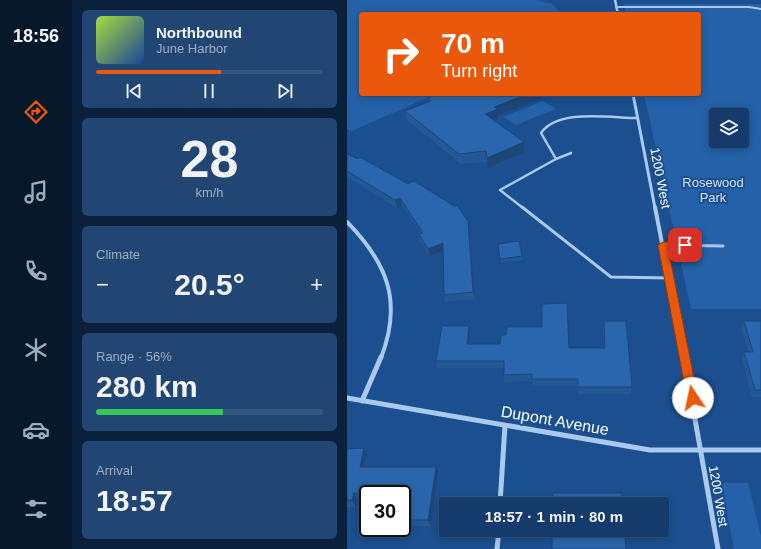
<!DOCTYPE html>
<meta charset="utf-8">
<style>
body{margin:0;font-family:Arial,sans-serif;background:#214673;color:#f1f3f6;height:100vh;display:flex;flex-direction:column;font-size:15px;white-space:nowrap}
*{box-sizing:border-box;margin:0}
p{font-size:13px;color:#9dadc1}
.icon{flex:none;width:22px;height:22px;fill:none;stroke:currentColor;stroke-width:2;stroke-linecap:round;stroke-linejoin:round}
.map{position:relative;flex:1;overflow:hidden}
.sheet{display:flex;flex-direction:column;gap:10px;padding:10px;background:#0b203b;width:275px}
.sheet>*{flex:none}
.top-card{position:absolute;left:12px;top:12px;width:342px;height:84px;border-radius:4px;box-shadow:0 2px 10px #0003,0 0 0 1px #33557e;background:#ea580c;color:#fff;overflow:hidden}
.controls{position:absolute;left:362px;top:108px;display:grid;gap:8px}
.controls a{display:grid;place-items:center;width:40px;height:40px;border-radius:4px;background:#143b6b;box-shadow:0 2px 10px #0003,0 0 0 1px #33557e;font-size:20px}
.speed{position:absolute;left:12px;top:485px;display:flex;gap:8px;font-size:20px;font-weight:700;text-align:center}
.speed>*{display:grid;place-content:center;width:52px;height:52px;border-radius:50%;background:#143b6b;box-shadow:0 2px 10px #0003,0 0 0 1px #33557e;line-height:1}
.speed .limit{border:2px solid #111;border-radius:6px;background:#fff;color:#111}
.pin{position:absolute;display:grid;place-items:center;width:34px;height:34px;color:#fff;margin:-17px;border-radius:8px;box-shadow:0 2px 6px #0006}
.me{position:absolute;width:44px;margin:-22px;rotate:349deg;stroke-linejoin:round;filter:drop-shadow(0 0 3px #0008)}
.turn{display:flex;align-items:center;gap:14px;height:84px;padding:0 16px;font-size:18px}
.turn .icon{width:52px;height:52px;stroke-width:2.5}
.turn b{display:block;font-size:28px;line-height:34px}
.big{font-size:30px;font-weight:600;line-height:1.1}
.sheet .widget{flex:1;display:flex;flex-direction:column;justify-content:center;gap:6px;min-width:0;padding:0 14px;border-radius:6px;background:#214673}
.sheet .dial{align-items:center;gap:0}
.dial b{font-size:52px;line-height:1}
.song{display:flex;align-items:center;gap:12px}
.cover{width:48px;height:48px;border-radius:6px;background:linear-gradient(135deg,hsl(80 70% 55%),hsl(220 70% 35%))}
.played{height:4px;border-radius:2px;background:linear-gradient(90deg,#ea580c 55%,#33557e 55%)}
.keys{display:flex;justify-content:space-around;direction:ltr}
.heat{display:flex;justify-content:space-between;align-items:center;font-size:22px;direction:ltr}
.charge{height:6px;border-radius:3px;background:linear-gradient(90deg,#34c759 56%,#33557e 0)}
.trip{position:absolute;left:92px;top:497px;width:230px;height:40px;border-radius:4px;background:#143b6b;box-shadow:0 2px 10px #0003,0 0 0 1px #33557e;font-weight:600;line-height:40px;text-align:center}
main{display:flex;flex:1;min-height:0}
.tabs{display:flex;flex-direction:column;width:72px;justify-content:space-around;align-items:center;background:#08182b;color:#9dadc1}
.tabs .icon{width:28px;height:28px}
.tabs .selected{color:#ea580c}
.tabs b{font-size:18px;color:#f1f3f6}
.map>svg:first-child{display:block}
.green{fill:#2461a8;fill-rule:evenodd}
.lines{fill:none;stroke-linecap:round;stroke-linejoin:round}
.service-far2{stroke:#a9c9ee;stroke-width:2}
.service-far1{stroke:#a9c9ee;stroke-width:2.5}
.service{stroke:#a9c9ee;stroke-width:3}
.minor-far3{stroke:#a9c9ee;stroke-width:2.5}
.minor-far2{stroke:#a9c9ee;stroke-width:3}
.minor-far1{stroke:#a9c9ee;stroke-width:4}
.minor{stroke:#a9c9ee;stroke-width:5}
.wall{fill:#245895}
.shaded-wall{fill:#1d4779}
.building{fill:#2a66ad;stroke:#1d4779}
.route{fill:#ea580c;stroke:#983908}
.labels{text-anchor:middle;stroke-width:4;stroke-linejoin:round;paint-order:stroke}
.street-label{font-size:13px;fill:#fff;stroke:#1b4f8f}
.park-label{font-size:13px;fill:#cfe3fa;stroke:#1b4f8f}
.near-street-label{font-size:16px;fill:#fff;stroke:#1b4f8f}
</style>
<main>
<nav class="tabs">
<b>18:56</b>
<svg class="icon selected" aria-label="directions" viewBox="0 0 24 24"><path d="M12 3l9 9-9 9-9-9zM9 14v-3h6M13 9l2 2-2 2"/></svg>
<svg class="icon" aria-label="music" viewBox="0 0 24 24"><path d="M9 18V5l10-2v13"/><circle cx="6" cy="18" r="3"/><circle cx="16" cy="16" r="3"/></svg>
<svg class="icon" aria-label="phone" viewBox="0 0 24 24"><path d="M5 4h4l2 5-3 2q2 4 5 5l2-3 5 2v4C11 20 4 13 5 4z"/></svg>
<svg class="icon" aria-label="climate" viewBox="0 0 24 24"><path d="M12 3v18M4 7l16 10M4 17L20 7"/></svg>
<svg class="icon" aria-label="car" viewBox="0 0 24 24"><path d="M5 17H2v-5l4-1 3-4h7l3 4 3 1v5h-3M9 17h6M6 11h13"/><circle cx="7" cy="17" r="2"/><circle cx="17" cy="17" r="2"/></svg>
<svg class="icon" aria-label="filters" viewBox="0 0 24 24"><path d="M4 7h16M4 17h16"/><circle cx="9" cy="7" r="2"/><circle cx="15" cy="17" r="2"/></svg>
</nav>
<section class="sheet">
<div class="widget">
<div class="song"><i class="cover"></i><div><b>Northbound</b><p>June Harbor</p></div></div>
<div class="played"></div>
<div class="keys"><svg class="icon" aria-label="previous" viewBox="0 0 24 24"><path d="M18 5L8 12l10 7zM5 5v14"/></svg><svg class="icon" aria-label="pause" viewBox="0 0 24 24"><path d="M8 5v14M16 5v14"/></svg><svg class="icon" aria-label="next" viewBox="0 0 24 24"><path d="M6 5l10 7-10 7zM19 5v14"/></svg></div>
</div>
<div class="widget dial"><b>28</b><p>km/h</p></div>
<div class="widget"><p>Climate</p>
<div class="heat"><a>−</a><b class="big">20.5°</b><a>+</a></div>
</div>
<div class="widget"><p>Range · 56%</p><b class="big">280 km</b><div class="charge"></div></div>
<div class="widget"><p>Arrival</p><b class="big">18:57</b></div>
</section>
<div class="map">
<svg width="414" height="549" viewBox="0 0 414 549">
<rect width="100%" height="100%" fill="#1b4f8f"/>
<path class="green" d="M 0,0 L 190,0 L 205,4 L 214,14 L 14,14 L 14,94 L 89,94 L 5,131 L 0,129 Z
M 277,4 L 414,4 L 414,309 L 344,309 L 297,94 L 352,94 L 352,14 L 279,14 ZM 369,115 L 395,115 L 395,141 L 369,141 Z
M 196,101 L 209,109 L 169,125 L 156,117 Z
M 374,483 L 401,483 L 414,536 L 414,549 L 387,549 Z"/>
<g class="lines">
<path class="service-far2" d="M 269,7 L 402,7 L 414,9"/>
<path class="service-far1" d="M 209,159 L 194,133 C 211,108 264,118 291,118
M 176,208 L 153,190 L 209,159 L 224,153"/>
<path class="service" d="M 175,207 L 264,277 L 322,278
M 316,245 L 376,246"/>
<path class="minor-far3" d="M 268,0 L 271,14"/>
<path class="minor-far2" d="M 286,94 L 308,208"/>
<path class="minor-far1" d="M 308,207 L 337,358
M 0,222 C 40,263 56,301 34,358"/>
<path class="minor" d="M 337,357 L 371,549
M 0,398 L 303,450 L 414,450
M 15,401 L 34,357
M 153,504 L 158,425
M 150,549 L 152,530"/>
</g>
<path class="wall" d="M 92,94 L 205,94 L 151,116 L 151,119 L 148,121 L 178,152 L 141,168 L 140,162 L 114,164 L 60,120 L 58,111 L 81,102 L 80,98 Z
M 0,154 L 122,228 L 128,299 L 98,302 L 97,295 L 96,252 L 83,256 L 73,242 L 72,234 L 74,234 L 55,205 L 50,208 L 0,177 Z
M 151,244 L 175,256 L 175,260 L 154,263 Z
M 257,321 L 285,387 L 284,394 L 231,394 L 230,386 L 185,386 L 185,381 L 157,382 L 157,368 L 90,368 L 89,361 L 122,326 L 123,333 L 122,344 L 222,348 L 257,348 L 256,328 Z
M 397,321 L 414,321 L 414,397 L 405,397 L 395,359 L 397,352 L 402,352 L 394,328 Z
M 0,449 L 20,455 L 18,467 L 89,467 L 91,474 L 84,526 L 55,526 L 55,494 L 21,494 L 21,499 L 10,499 L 9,507 L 0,507 Z"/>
<path class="shaded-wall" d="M 181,94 L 205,94 L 151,116 L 151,119 L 139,124 L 138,114 L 147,107 Z
M 177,142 L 178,152 L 141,168 L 140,158 Z
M 53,198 L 55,205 L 50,208 L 48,200 Z
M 121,221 L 122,228 L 128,299 L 126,292 Z
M 96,243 L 97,251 L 83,256 L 81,249 Z
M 122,326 L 123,333 L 121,351 L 120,344 Z
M 17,448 L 20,455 L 16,474 L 13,467 Z
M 89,467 L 91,474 L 84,526 L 81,520 Z
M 7,493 L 10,499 L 9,507 L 5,500 Z"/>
<path class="building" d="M 92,94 L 181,94 L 147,107 L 151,109 L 138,114 L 177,142 L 140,158 L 139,151 L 112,154 L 58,111 L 84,101 L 80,98 Z
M 0,154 L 11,159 L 13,157 L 61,184 L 67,181 L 107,206 L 110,206 L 121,221 L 126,292 L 97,295 L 96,243 L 81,249 L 72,234 L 76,233 L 53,198 L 48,200 L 0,171 Z
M 172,241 L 175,256 L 153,259 L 151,244 Z
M 220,303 L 222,348 L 258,348 L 257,321 L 279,321 L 285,387 L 231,387 L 231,379 L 185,379 L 185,374 L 157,375 L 157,361 L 89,361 L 95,326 L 122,326 L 120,344 L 153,344 L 154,335 L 159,335 L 160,327 L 195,327 L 195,304 Z
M 397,321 L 414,321 L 414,390 L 408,390 L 397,352 L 406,352 Z
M 17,448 L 13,467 L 89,467 L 81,520 L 55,520 L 55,494 L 47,494 L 47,493 L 7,493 L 5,500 L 0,500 L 0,449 Z
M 206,493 L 274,493 L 275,504 L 206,504 Z
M 205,530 L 277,530 L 279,549 L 205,549 Z"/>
<path class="route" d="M 316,242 L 338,242 L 343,245 L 338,248 L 321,248 L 351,398 L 349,402 L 342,402 L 340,398 L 311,245 Z"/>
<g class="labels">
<g class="street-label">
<text transform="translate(314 178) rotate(79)" y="5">1200 West</text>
<text transform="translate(372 496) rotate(80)" y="5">1200 West</text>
</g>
<g class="park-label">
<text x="366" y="187">Rosewood<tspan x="366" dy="15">Park</tspan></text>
</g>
<g class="near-street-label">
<text transform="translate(208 420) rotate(10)" y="6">Dupont Avenue</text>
</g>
</g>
</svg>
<div class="controls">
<a><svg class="icon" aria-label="layers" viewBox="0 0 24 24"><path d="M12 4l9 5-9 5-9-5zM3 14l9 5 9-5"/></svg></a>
</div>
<div class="speed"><div class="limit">30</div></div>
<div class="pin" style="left:338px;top:245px;background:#d93025"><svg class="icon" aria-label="arrive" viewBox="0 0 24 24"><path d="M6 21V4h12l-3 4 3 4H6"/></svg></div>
<svg class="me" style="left:346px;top:398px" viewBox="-20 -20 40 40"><circle r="19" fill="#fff"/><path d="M0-13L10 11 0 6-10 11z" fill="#ea580c"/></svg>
<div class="trip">18:57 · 1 min · 80 m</div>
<div class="top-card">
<div class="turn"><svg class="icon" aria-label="right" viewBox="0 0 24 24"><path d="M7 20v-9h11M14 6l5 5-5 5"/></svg><div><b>70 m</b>Turn right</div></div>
</div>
</div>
</main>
